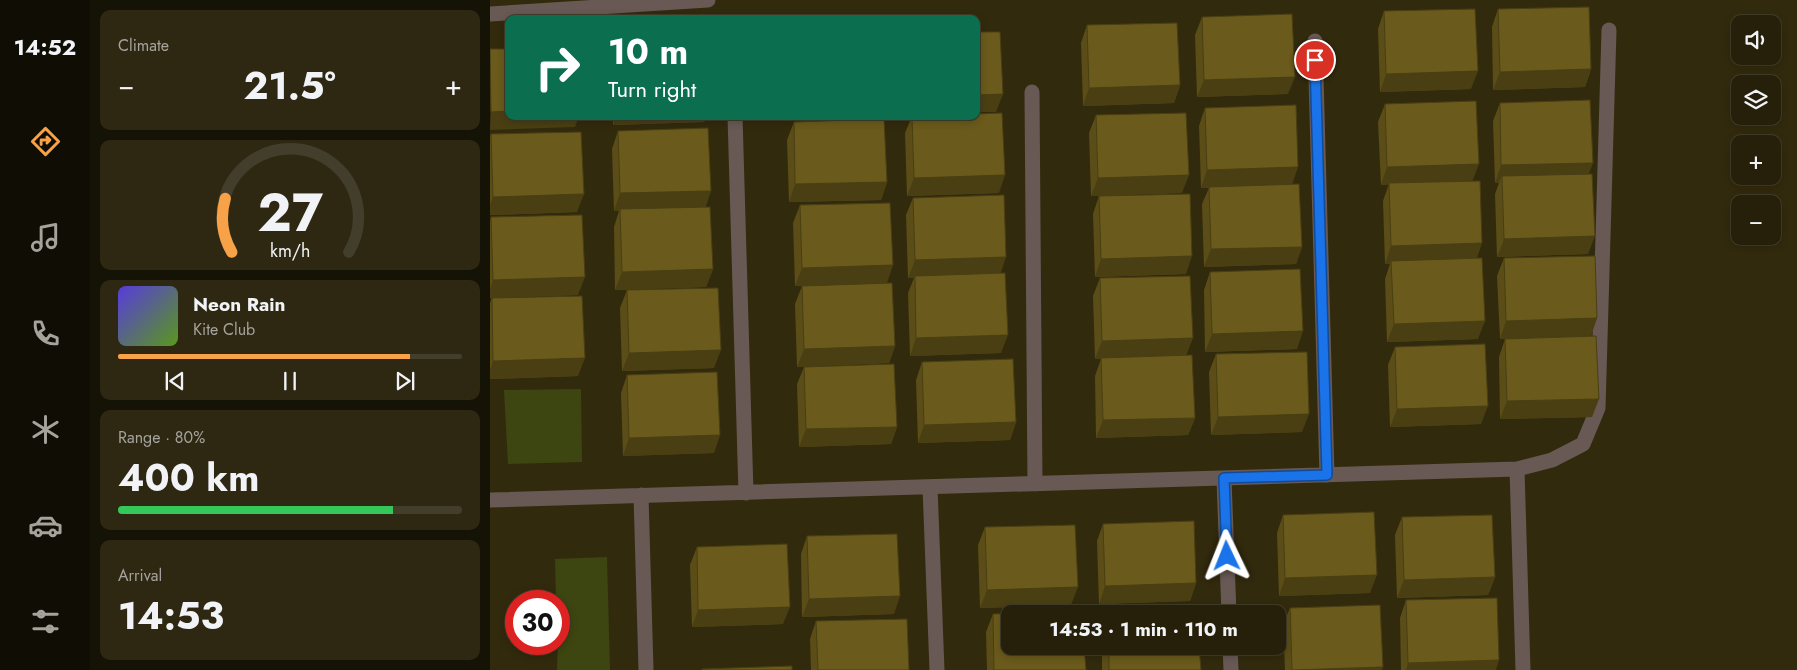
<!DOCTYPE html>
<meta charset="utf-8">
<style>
body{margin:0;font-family:Jost,sans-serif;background:#2e2813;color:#f1f3f6;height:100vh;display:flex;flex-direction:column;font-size:19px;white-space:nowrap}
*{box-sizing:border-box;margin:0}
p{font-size:16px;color:#a4a39c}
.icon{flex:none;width:28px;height:28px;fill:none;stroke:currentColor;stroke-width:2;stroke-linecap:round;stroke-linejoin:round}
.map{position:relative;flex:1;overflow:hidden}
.panel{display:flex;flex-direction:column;gap:10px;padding:10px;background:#151206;width:400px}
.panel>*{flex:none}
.hud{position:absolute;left:15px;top:15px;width:475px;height:105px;border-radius:10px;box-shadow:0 2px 8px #0003,0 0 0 1px #423e2b;background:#0b6e4f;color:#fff;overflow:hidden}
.buttons{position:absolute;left:1241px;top:15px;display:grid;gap:10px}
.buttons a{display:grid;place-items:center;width:50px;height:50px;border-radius:10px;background:#26200a;box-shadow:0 2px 8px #0003,0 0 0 1px #423e2b;font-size:25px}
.speed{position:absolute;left:15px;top:590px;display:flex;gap:10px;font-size:25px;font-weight:700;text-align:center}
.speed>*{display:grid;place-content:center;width:65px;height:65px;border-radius:50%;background:#26200a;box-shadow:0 2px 8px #0003,0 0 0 1px #423e2b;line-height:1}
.speed .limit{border:8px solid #d22;background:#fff;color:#111}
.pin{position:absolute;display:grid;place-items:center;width:42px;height:42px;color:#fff;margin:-21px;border:2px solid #fff;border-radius:50%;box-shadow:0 1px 5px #0007}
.me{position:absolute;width:55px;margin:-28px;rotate:358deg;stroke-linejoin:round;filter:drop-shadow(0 0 4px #0008)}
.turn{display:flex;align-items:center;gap:18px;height:105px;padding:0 20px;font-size:22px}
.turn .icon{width:65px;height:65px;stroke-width:2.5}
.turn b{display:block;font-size:35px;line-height:42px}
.big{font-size:38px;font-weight:700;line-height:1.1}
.panel .card{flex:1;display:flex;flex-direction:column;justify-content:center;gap:8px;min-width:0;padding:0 18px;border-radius:10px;background:#2e2813}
.panel .dial{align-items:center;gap:0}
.dial svg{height:130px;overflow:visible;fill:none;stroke:#423e2b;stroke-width:7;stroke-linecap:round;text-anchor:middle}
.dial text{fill:#f1f3f6;stroke:none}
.song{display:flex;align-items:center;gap:15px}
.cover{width:60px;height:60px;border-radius:8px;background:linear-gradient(135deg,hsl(250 70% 55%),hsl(90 70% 35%))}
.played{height:5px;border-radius:2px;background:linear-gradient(90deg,#f7a149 85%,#423e2b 85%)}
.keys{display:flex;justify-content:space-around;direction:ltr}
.heat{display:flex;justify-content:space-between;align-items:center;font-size:28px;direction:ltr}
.charge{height:8px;border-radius:4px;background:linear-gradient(90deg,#34c759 80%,#423e2b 0)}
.trip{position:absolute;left:511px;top:605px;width:285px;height:50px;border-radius:10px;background:#26200a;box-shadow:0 2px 8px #0003,0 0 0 1px #423e2b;font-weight:700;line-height:50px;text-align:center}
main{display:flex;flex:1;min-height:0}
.menu{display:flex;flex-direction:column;width:90px;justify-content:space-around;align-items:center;background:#0f0d04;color:#a4a39c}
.menu .icon{width:35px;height:35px}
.menu .selected{color:#f7a149}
.menu b{font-size:22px;color:#f1f3f6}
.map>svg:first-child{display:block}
.green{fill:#3d4610}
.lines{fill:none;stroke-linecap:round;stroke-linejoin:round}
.street{stroke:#685955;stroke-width:15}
.wall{fill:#5b4d17}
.shaded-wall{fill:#4a3f13}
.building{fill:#6a5a1b;stroke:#4a3f13}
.route-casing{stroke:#114b97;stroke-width:12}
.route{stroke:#1a73e8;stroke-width:9}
</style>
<main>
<nav class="menu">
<b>14:52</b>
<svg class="icon selected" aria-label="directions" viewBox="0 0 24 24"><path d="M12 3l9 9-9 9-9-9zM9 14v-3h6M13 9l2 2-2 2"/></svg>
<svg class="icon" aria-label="music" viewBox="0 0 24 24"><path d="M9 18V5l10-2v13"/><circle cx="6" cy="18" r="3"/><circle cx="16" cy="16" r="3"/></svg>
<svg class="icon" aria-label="phone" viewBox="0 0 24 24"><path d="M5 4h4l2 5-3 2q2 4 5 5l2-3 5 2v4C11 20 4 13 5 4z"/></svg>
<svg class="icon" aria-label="climate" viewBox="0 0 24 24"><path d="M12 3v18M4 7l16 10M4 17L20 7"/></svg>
<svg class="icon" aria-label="car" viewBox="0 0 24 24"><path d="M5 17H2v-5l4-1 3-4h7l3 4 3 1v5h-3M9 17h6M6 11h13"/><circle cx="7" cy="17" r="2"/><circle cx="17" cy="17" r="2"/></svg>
<svg class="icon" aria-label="filters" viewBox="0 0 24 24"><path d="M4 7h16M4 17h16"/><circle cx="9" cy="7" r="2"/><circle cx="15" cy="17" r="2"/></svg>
</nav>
<section class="panel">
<div class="card"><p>Climate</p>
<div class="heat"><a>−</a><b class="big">21.5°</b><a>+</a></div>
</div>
<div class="card dial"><svg viewBox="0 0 100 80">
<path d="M14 69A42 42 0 1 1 86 69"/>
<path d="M14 69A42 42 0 0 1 10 36" stroke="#f7a149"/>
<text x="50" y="56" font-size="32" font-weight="700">27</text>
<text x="50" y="72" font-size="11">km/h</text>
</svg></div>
<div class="card">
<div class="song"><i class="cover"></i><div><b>Neon Rain</b><p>Kite Club</p></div></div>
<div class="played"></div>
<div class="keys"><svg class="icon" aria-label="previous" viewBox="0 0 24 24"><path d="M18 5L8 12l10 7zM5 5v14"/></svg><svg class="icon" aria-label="pause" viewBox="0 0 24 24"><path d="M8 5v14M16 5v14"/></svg><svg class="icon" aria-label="next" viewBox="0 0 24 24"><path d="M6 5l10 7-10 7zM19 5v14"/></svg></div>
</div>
<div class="card"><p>Range · 80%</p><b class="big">400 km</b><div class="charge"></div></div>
<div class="card"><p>Arrival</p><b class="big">14:53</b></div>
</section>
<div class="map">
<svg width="1307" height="670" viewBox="0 0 1307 670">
<rect width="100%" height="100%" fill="#322a0d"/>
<path class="green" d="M 91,389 L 92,462 L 18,464 L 14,390 Z
M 117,557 L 120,670 L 67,670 L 69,601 L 66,601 L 65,559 Z"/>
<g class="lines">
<path class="street" d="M 0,14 L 218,0
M 825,41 L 837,475
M 542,92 L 545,484
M 245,116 L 256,493
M 1027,469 L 1033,670
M 734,479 L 739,614
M 440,487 L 447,670
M 151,495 L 156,670
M 0,500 L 1027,469 L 1062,460 L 1093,444 L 1108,408 L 1119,30
M 740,646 L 741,670"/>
</g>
<path class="wall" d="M 1008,9 L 1101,69 L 1095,87 L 1003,90 L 1002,27 Z
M 894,11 L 981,89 L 890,92 L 888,29 Z
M 712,17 L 798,94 L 707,97 L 705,35 Z
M 597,25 L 690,85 L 684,103 L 593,106 L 591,43 Z
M 1010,103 L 1098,174 L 1098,254 L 1007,257 L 1005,194 L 1009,183 L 1005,183 L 1003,121 Z
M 895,104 L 982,182 L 987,259 L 988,339 L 897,342 L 895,279 L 900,264 L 895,264 L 893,201 L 899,184 L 891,185 L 888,122 Z
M 715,108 L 802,184 L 812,247 L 806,264 L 714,267 L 712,204 L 719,188 L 711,188 L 709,126 Z
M 606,115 L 692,193 L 601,196 L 599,133 Z
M 123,116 L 217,116 L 214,122 L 123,125 Z
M 422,116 L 486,116 L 509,193 L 417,196 L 415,133 Z
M 304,122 L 397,182 L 391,200 L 299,202 L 297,140 Z
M 128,131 L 216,207 L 223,269 L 216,287 L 125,290 L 124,227 L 129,211 L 124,211 L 122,149 Z
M 1,134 L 87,212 L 0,215 L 0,136 Z
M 609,196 L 696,274 L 605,277 L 603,214 Z
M 423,198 L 510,273 L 511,353 L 420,356 L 418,293 L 424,278 L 418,278 L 416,215 Z
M 310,205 L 397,283 L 305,286 L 303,223 Z
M 1,217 L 88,295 L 0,298 L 0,221 Z
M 1014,258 L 1107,318 L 1101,336 L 1010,339 L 1007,276 Z
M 720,272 L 807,349 L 715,352 L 714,290 Z
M 610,278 L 696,355 L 705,418 L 698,435 L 606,438 L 605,376 L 611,359 L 605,359 L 603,296 Z
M 312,286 L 405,346 L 399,363 L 307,367 L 305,304 Z
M 137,290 L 224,368 L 132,371 L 130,308 Z
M 2,298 L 88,376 L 0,379 L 0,303 Z
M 1015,339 L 1102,417 L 1010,419 L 1009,357 Z
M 905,347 L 991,424 L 900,427 L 898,365 Z
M 726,354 L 812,432 L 721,435 L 719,372 Z
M 432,362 L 526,422 L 520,440 L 428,443 L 426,380 Z
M 314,367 L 407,427 L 401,444 L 309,447 L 307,384 Z
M 137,375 L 224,453 L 133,456 L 131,393 Z
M 793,515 L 880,593 L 789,596 L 787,533 Z
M 912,517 L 1005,577 L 998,595 L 907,598 L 905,535 Z
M 613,524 L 706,583 L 700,601 L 609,604 L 607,541 Z
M 495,527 L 581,605 L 490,608 L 488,545 Z
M 317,536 L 404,614 L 312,617 L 311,554 Z
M 207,547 L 293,624 L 202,627 L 200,565 Z
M 916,600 L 1006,670 L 911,670 L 910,618 Z
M 800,608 L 892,670 L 795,670 L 793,625 Z
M 503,614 L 596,670 L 497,670 L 496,632 Z
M 326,621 L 419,670 L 321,670 L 320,639 Z
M 612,646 L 709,646 L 711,670 L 612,670 Z"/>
<path class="shaded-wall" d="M 1101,69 L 1095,87 L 1003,90 L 1010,72 Z
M 988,71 L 981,89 L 890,92 L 896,74 Z
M 805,77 L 798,94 L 707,97 L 714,80 Z
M 690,85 L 684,103 L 593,106 L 599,88 Z
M 513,94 L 506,112 L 486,112 L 486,95 Z
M 19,111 L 19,116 L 89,116 L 85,127 L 0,130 L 1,112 Z
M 126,116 L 217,116 L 214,122 L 123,125 Z
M 301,116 L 356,116 L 300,118 Z
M 1103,163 L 1096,181 L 1012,176 L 1009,183 L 1005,183 L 1011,165 Z
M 989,164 L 982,182 L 891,185 L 897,167 Z
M 808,167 L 802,185 L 711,188 L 717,170 Z
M 515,175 L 509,193 L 417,196 L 424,178 Z
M 699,175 L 692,193 L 601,196 L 608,178 Z
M 397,182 L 391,200 L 299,202 L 305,184 Z
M 221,191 L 215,209 L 130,209 L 129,211 L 124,211 L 130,193 Z
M 94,194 L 87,212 L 0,215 L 0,205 L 3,197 Z
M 1105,236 L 1098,254 L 1007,257 L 1014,239 Z
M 992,243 L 986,261 L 901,261 L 900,264 L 895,264 L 901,246 Z
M 812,247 L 806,264 L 714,267 L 721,249 Z
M 702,256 L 696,274 L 605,277 L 611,259 Z
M 516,257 L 510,275 L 425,276 L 424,278 L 418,278 L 425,260 Z
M 403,265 L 397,283 L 305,286 L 312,268 Z
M 223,269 L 216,287 L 125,290 L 132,272 Z
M 95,277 L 88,295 L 0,298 L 0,289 L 3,280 Z
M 1107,318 L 1101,336 L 1010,339 L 1016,321 Z
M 995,321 L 988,339 L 897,342 L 904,324 Z
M 813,331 L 807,349 L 715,352 L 722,334 Z
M 518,335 L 511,353 L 420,356 L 426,338 Z
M 703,338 L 696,356 L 605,359 L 612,341 Z
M 405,346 L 399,363 L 307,367 L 314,349 Z
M 231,350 L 224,368 L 132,371 L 139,353 Z
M 95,358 L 88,376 L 0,379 L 0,370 L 3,361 Z
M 1109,399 L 1102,417 L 1010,419 L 1017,401 Z
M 998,406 L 991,424 L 900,427 L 907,409 Z
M 819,414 L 812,432 L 721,435 L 728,417 Z
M 705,418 L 698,435 L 606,438 L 613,420 Z
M 526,422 L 520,440 L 428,443 L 434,425 Z
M 407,427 L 401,444 L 309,447 L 316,429 Z
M 230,435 L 224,453 L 133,456 L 139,438 Z
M 887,575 L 880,593 L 789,596 L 795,578 Z
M 1005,577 L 998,595 L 907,598 L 914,580 Z
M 706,583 L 700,601 L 609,604 L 615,586 Z
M 588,587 L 581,605 L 490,608 L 497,590 Z
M 410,596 L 404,614 L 312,617 L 319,599 Z
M 300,607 L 293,624 L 202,627 L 208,610 Z
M 1009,660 L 1006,670 L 916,670 L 918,663 Z
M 893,667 L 892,670 L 802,670 Z"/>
<path class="building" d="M 1099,7 L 1101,69 L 1010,72 L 1008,9 Z
M 985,9 L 988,71 L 896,74 L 894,11 Z
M 802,14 L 805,77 L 714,80 L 712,17 Z
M 687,23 L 690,85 L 599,88 L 597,25 Z
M 486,32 L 510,32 L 513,94 L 486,95 Z
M 0,49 L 19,49 L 19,111 L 1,112 Z
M 1100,100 L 1103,163 L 1011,165 L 1010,103 Z
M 986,101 L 989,164 L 897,167 L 895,104 Z
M 806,105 L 808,167 L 717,170 L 715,108 Z
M 512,113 L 515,175 L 424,178 L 422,116 L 486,116 L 486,114 Z
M 696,113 L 699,175 L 608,178 L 606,115 Z
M 394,119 L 397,182 L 305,184 L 304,122 Z
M 218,128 L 221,191 L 130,193 L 128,131 Z
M 91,132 L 94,194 L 3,197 L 1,134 Z
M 1102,174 L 1105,236 L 1014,239 L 1012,176 Z
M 990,181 L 992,243 L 901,246 L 899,183 Z
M 809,184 L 812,247 L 721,249 L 719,187 Z
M 700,194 L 702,256 L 611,259 L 609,196 Z
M 514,195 L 516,257 L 425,260 L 423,198 Z
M 400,203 L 403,265 L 312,268 L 310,205 Z
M 220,207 L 223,269 L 132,272 L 130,209 Z
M 92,215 L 95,277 L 3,280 L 1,217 Z
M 1105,256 L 1107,318 L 1016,321 L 1014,258 Z
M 992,258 L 995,321 L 904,324 L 901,261 Z
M 810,269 L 813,331 L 722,334 L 720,272 Z
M 515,273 L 518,335 L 426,338 L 425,276 Z
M 700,276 L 703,338 L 612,341 L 610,278 Z
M 402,283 L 405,346 L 314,349 L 312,286 Z
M 228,288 L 231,350 L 139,353 L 137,290 Z
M 92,296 L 95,358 L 3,361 L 2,298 Z
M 1106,336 L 1109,399 L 1017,401 L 1015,339 Z
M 995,344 L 998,406 L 907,409 L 905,347 Z
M 817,352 L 819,414 L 728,417 L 726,354 Z
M 702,355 L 705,418 L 613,420 L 611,358 Z
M 523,359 L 526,422 L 434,425 L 432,362 Z
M 404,364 L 407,427 L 316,429 L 314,367 Z
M 227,372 L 230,435 L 139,438 L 137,375 Z
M 884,512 L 887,575 L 795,578 L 793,515 Z
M 1002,515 L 1005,577 L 914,580 L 912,517 Z
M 704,521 L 706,583 L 615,586 L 613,524 Z
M 585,525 L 588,587 L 497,590 L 495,527 Z
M 407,534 L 410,596 L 319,599 L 317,536 Z
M 297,544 L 300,607 L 208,610 L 207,547 Z
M 1007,598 L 1009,660 L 918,663 L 916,600 Z
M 890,605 L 893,667 L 802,670 L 800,608 Z
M 708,609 L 708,614 L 618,614 L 618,612 Z
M 593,611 L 593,614 L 520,614 L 520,646 L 594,646 L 596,670 L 504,670 L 503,614 Z
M 417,619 L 419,670 L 328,670 L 326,621 Z
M 619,646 L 709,646 L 711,670 L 619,670 Z
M 302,666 L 302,670 L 212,670 L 212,669 Z"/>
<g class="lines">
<defs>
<path id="route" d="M 737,556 L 734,478 L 837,475 L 825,60"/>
</defs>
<use href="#route" class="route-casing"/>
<use href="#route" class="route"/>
</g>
</svg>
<div class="buttons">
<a><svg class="icon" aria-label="sound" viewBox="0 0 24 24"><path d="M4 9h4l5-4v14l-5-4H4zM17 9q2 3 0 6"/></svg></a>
<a><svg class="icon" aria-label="layers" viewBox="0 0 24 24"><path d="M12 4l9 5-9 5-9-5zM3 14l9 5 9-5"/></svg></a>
<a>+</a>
<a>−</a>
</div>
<div class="speed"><div class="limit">30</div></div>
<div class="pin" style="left:825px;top:60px;background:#d93025"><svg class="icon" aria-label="arrive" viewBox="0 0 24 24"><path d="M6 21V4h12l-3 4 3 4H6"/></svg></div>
<svg class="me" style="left:737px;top:556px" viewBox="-20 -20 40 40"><path d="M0-17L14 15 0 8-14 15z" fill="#1a73e8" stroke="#fff" stroke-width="4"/></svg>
<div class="trip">14:53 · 1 min · 110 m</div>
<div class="hud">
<div class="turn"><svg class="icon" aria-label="right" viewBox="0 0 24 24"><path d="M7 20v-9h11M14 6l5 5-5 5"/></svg><div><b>10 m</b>Turn right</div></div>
</div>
</div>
</main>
